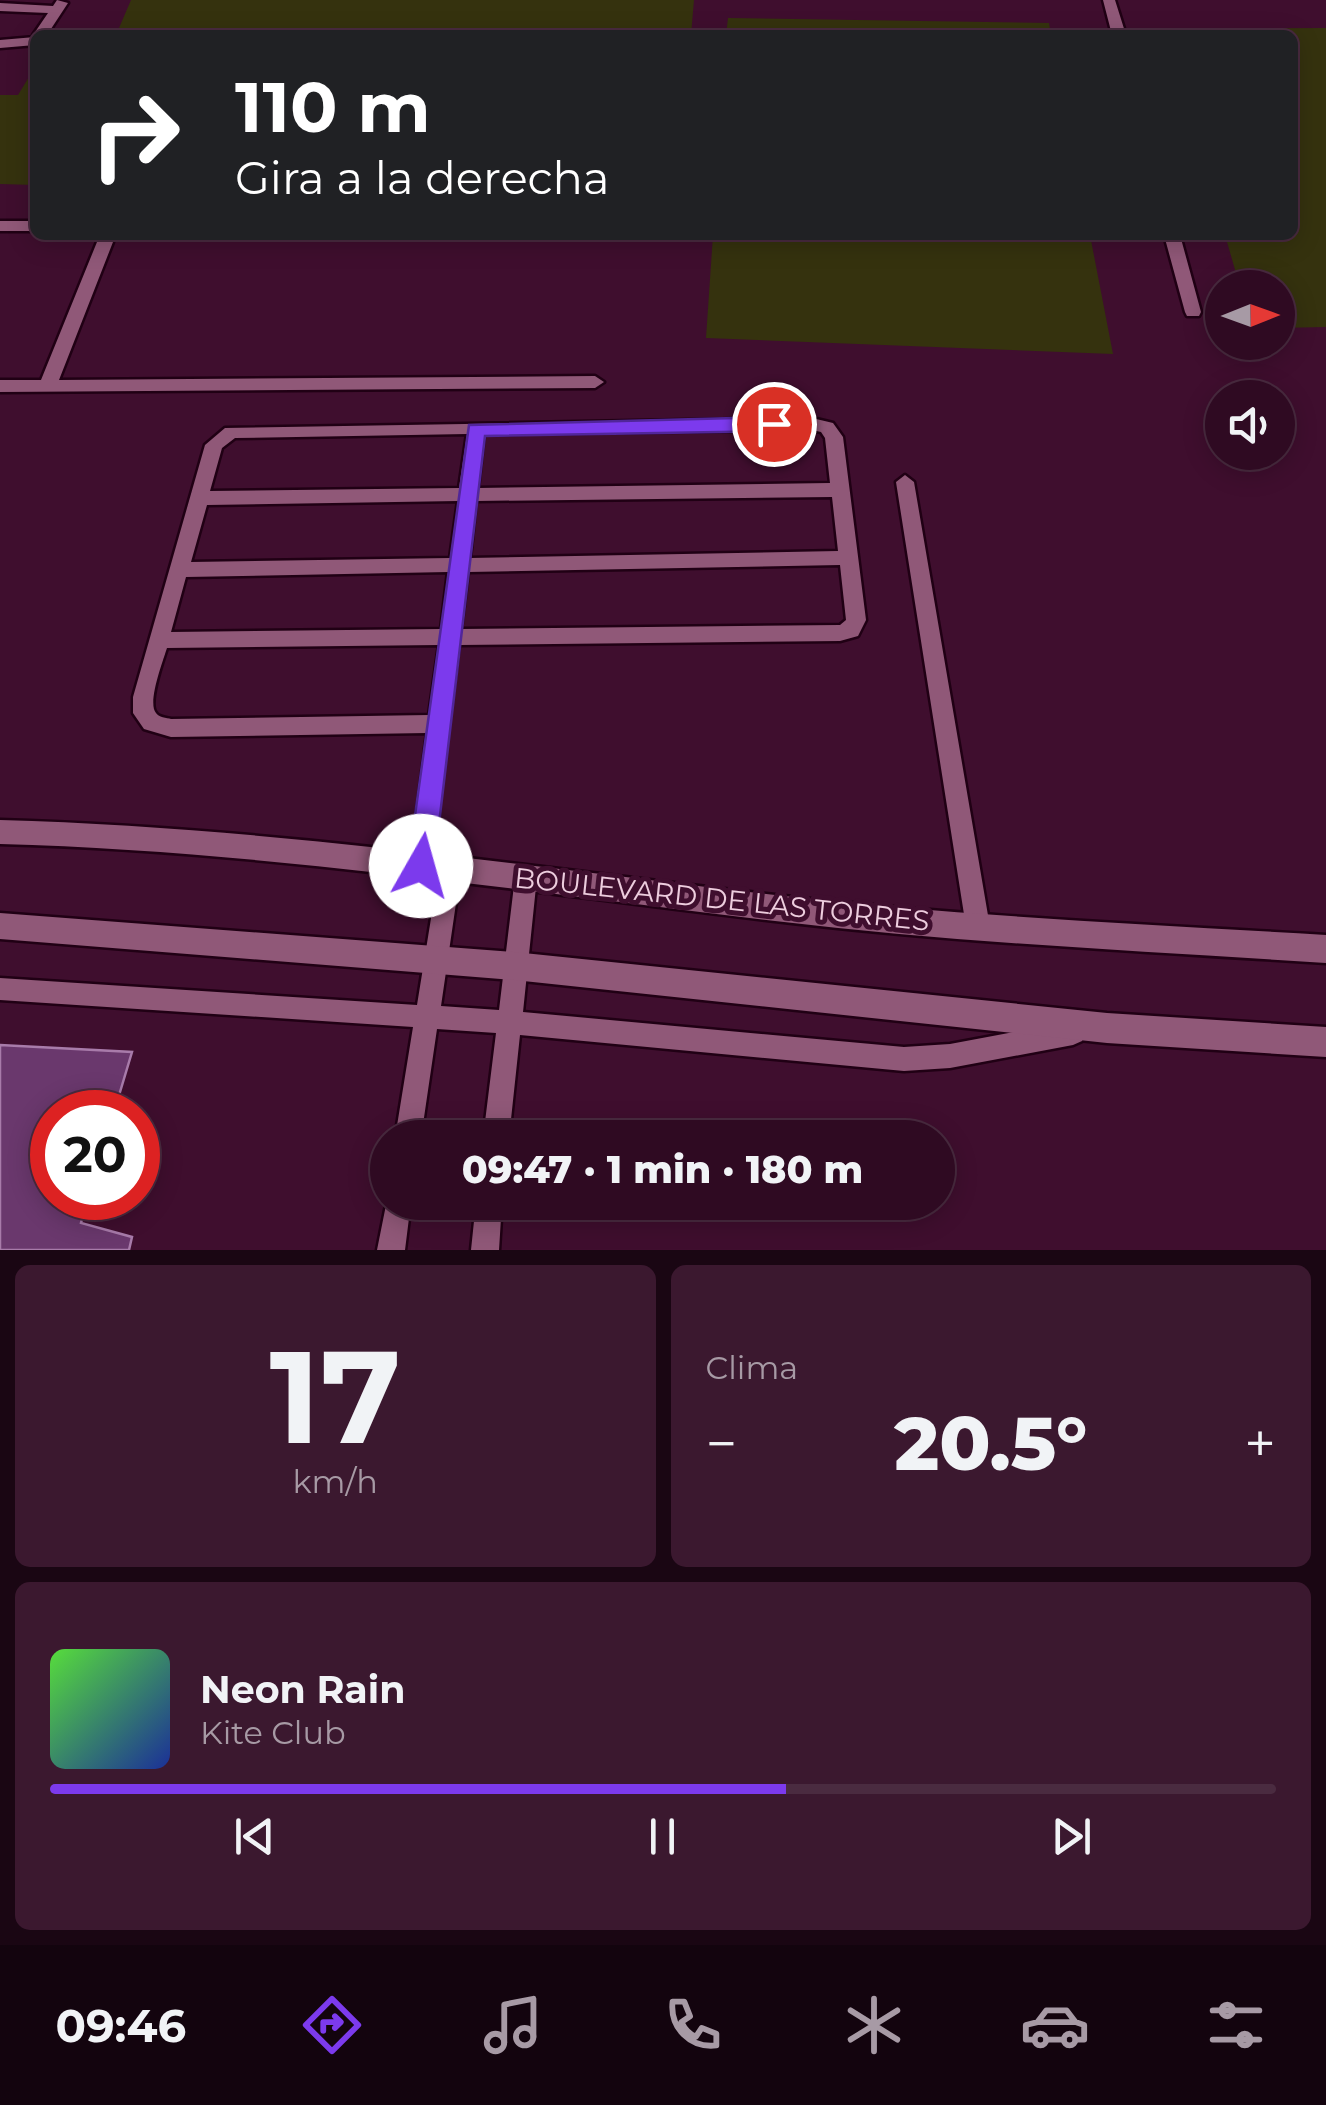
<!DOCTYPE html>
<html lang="es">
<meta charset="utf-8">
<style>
body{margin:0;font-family:Montserrat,sans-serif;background:#3b182f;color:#f1f3f6;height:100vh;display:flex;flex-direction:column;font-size:38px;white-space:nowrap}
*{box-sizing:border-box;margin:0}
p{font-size:32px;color:#a79aa5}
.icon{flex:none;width:55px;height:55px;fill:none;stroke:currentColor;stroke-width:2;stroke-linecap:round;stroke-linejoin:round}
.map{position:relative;height:1250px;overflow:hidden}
.drawer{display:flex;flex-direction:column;gap:15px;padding:15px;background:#1a0613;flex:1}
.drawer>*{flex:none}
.top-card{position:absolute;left:30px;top:30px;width:1268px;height:210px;border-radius:15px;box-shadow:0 5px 25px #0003,0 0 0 2px #4a2b40;background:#202124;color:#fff;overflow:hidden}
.needle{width:65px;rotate:89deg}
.fabs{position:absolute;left:1205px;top:270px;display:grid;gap:20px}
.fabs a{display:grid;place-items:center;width:90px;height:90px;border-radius:50%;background:#2f0a22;box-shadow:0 5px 25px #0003,0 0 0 2px #4a2b40;font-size:50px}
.speed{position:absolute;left:30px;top:1090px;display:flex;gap:20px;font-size:50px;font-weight:700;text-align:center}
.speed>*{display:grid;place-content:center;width:130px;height:130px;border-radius:50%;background:#2f0a22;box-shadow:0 5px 25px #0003,0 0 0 2px #4a2b40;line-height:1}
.speed .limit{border:15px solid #d22;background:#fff;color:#111}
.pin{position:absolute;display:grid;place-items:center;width:85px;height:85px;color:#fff;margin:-42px;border:5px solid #fff;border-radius:50%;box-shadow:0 2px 10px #0007}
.me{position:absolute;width:110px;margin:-55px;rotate:7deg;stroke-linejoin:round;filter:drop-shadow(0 0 8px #0008)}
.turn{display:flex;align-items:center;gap:35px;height:210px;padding:0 40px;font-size:45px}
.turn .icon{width:130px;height:130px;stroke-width:2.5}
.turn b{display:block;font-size:70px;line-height:85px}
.big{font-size:75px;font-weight:800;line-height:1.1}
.drawer .tile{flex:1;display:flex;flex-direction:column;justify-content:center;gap:15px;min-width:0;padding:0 35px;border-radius:15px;background:#3b182f}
.drawer .dial{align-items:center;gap:0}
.dial b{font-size:130px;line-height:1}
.song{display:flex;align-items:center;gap:30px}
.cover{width:120px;height:120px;border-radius:15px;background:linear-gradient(135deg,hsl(110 70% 55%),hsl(230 70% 35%))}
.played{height:10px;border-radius:5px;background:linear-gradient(90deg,#7c3aed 60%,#4a2b40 60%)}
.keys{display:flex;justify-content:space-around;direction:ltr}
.heat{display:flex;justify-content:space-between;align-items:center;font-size:55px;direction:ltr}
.drawer .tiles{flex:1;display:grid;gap:15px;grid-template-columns:1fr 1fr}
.tile:last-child{grid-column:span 2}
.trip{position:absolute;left:370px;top:1120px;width:585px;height:100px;border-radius:50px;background:#2f0a22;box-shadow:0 5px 25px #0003,0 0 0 2px #4a2b40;font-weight:800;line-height:100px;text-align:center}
.dock{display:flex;height:160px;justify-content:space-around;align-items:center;background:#13040e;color:#a79aa5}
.dock .icon{width:70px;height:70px}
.dock .current{color:#7c3aed}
.dock b{font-size:45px;color:#f1f3f6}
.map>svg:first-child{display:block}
.green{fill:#35320e}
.building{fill:#6a386d;stroke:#a87baa;stroke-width:2.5}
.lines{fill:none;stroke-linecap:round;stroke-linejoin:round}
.lane-casing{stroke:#200014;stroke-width:5}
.secondary-casing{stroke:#200014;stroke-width:5}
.lane{fill:#905878;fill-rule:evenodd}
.secondary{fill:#905878;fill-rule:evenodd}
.route{fill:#7c3aed;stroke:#51269a;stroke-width:2.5}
.labels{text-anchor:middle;stroke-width:10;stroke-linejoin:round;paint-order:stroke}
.street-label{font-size:28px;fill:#edcdde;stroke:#3f0e2e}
</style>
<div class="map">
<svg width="1326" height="1250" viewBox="0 0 1326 1250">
<rect width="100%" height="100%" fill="#3f0e2e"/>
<path class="green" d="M 131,0 L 694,0 L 691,35 L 116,35 Z
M 728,18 L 1049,23 L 1051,35 L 726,35 Z
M 1326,28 L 1326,327 L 1278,328 L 1278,288 L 1240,287 L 1225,235 L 1292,235 L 1292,35 L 1165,35 L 1163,29 Z
M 35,67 L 35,185 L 0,184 L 0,95 L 18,95 Z
M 713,235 L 1090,235 L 1113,354 L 706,338 Z"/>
<path class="building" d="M 0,1045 L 132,1052 L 114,1112 L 52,1112 L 52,1198 L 88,1198 L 81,1223 L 132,1237 L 129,1250 L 0,1250 Z"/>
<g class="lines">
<defs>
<path id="lane" d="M 57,0 L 68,3 L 47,35 L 35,35 L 35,45 L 0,48 L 0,40 L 35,37 L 33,35 L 48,13 L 0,11 L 0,3 L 53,6 Z
M 1103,0 L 1115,0 L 1126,35 L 1112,35 Z
M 0,221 L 35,221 L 35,231 L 0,231 Z
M 96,235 L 112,235 L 113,242 L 59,380 L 595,376 L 604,382 L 595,388 L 0,392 L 0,380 L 41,380 L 97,242 Z
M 1164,235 L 1180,235 L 1201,312 L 1199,316 L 1187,316 L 1185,312 Z
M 812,418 L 833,423 L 843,437 L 866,620 L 858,636 L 840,641 L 459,645 L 429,873 L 421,876 L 413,873 L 410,866 L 427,733 L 171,737 L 144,729 L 133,713 L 133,697 L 205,445 L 225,428 ZM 812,430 L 821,432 L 825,438 L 830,483 L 478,488 L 484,434 ZM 467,434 L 459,488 L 210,491 L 222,448 L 235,438 ZM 832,497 L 838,551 L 470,558 L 476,501 ZM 458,501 L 450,558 L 191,562 L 207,505 ZM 840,565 L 846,620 L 840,625 L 461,629 L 468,572 ZM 448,572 L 441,629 L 171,632 L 186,577 ZM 439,645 L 429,715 L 171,719 C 167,718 158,717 156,713 C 147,703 163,661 167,648 Z
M 905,475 L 914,482 L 990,927 L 986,935 L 978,938 L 970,935 L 966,927 L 896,482 Z
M 450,859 L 458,862 L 461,869 L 441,1006 L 499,1010 L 515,877 L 518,870 L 526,867 L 534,870 L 537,877 L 523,1012 L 904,1047 L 950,1044 L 1073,1021 L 1082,1025 L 1085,1033 L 1082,1041 L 1073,1045 L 950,1068 L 904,1071 L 520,1035 L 509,1138 L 483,1138 L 496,1033 L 437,1029 L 421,1138 L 395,1138 L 413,1027 L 0,1000 L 0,978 L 417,1005 L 439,869 L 442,862 Z
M 388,1195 L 388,1202 L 411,1202 L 405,1250 L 377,1250 Z
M 476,1202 L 502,1202 L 499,1250 L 471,1250 Z"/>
<path id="secondary" d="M 0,820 C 261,827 517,865 775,895 C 958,916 1142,924 1326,935 L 1326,963 C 1142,951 958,943 775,921 C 517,891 261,851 0,844 Z
M 0,913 L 514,952 L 1107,1013 L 1326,1027 L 1326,1057 L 1107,1043 L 514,980 L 0,939 Z"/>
</defs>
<use href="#lane" class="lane-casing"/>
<use href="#secondary" class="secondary-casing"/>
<use href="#lane" class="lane"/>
<use href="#secondary" class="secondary"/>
</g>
<path class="route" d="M 774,417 L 785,424 L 774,431 L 485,436 L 434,866 L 430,874 L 421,878 L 412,874 L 408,866 L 469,425 Z"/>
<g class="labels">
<g class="street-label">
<text transform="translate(722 899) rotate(6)" y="10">BOULEVARD DE LAS TORRES</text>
</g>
</g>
</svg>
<div class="fabs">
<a><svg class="needle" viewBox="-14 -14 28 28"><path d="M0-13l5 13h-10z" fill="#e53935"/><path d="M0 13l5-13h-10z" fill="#a79aa5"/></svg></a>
<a><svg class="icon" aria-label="sound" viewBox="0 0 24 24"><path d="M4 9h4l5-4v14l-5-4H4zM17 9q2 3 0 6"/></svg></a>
</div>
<div class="speed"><div class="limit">20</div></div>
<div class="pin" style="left:774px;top:424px;background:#d93025"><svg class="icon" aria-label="arrive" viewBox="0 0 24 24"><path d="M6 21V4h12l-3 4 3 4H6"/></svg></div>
<svg class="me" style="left:421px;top:866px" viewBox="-20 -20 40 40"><circle r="19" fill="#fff"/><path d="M0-13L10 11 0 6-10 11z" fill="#7c3aed"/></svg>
<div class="trip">09:47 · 1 min · 180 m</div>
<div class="top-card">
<div class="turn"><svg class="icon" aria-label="right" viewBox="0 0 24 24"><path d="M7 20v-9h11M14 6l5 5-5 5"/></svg><div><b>110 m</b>Gira a la derecha</div></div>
</div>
</div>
<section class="drawer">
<div class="tiles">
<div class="tile dial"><b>17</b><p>km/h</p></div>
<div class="tile"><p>Clima</p>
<div class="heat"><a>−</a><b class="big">20.5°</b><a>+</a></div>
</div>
<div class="tile">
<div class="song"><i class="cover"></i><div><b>Neon Rain</b><p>Kite Club</p></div></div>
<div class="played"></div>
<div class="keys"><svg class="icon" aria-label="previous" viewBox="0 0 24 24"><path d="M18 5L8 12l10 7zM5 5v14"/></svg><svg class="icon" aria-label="pause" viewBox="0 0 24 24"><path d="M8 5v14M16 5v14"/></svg><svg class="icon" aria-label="next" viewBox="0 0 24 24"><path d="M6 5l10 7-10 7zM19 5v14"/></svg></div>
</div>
</div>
</section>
<nav class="dock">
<b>09:46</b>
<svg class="icon current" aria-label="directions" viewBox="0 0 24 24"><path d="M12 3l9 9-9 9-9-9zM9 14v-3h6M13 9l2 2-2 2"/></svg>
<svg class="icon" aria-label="music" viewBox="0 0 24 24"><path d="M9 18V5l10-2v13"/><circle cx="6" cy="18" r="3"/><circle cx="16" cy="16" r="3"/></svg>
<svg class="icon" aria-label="phone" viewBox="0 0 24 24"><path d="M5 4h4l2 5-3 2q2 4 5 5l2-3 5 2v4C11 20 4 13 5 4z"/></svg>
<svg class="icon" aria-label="climate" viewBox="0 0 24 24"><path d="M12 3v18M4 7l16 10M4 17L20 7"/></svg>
<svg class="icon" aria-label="car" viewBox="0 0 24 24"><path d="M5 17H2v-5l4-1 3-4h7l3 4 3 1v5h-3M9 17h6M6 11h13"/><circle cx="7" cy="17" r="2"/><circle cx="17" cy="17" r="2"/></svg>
<svg class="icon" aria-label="filters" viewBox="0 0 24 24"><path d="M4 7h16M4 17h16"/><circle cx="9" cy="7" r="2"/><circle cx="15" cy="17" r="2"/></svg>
</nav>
